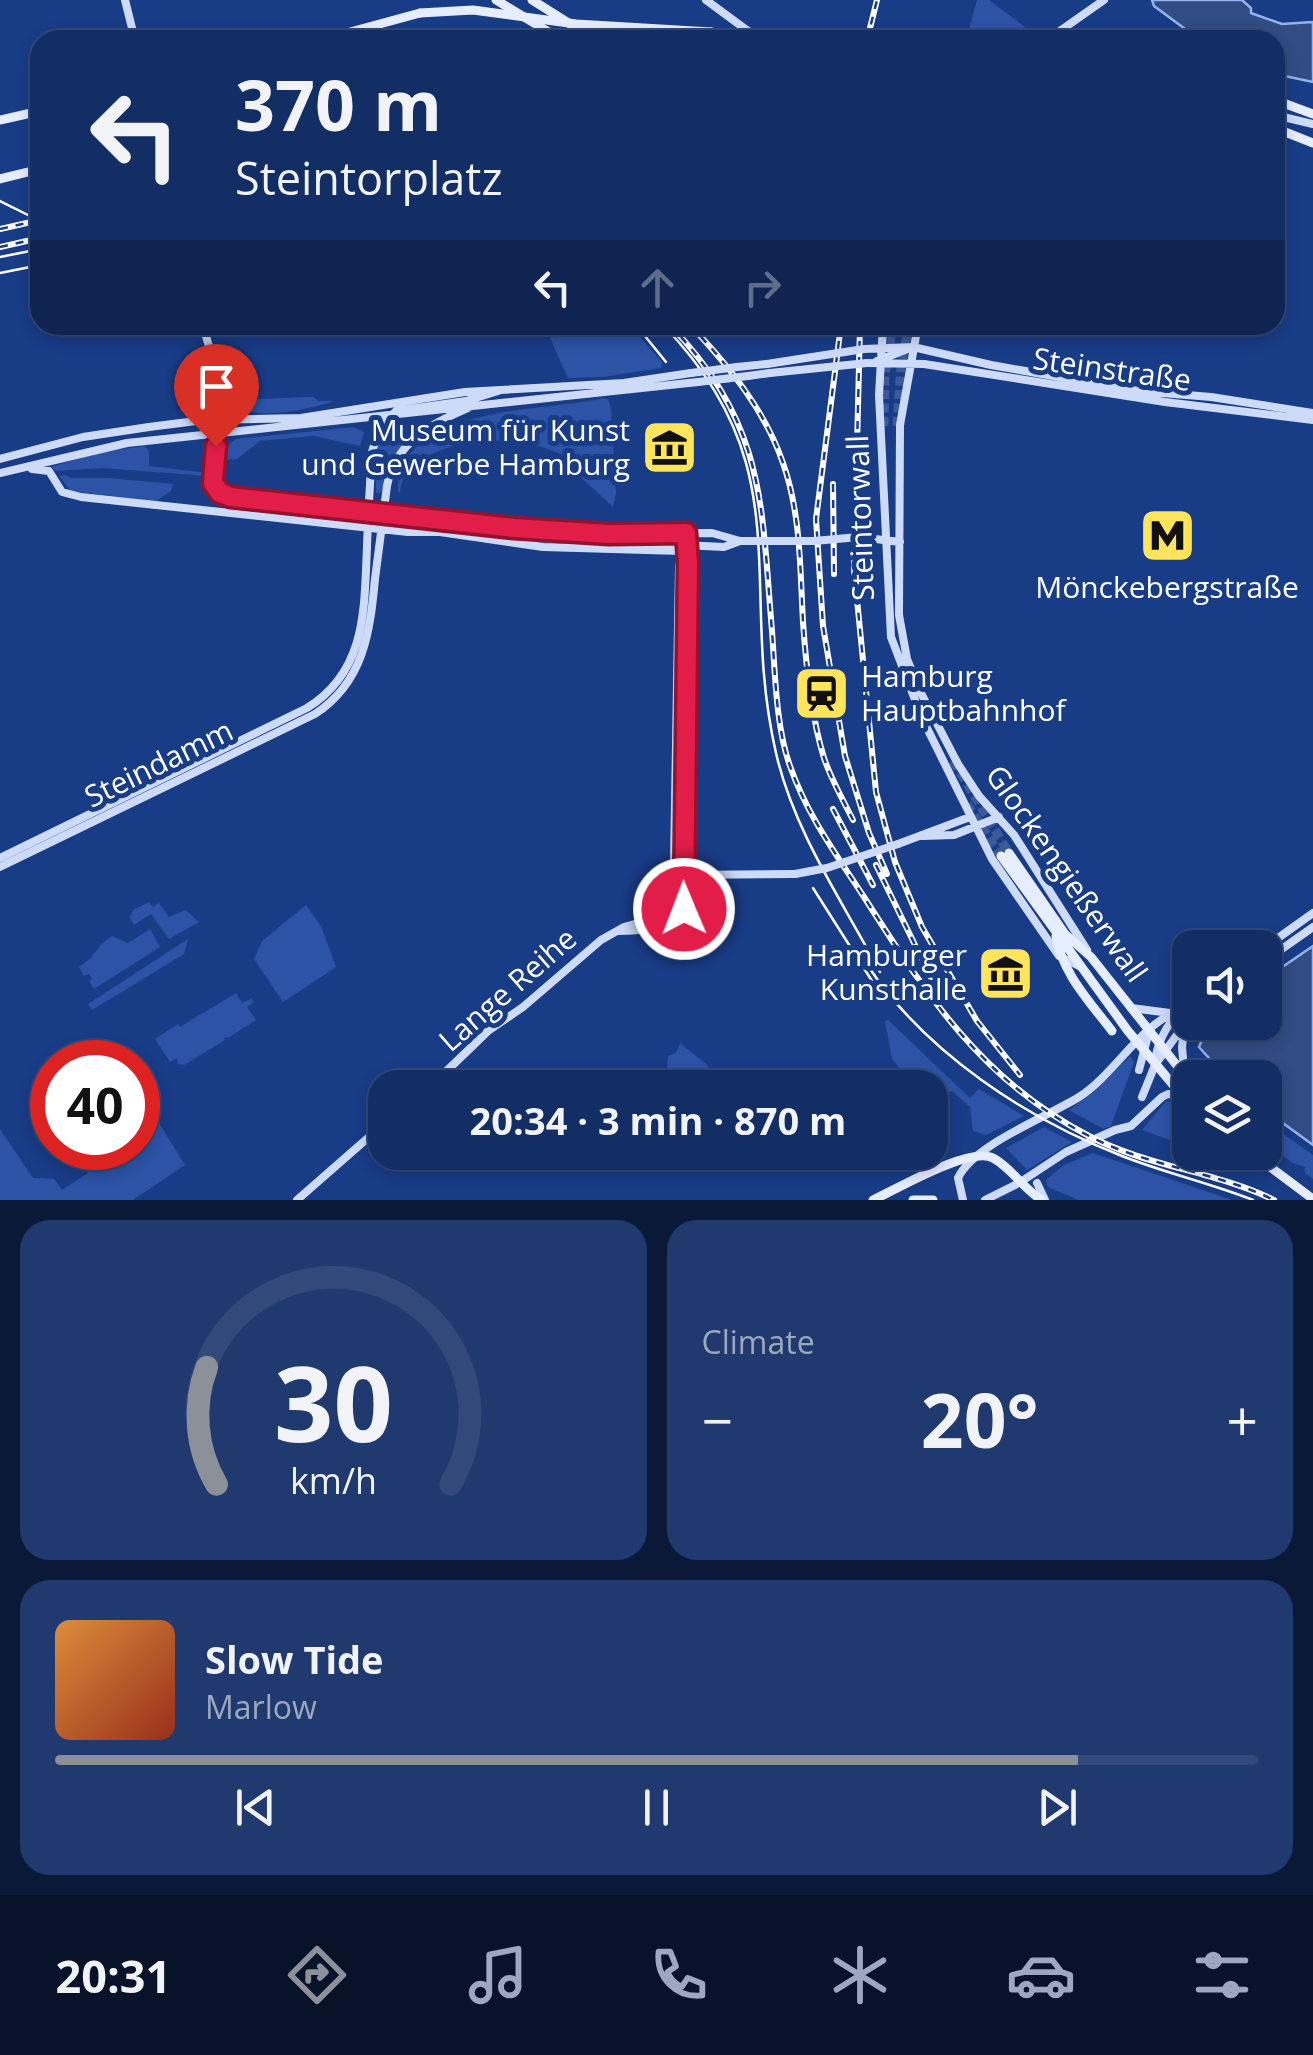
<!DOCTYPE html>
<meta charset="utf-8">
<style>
body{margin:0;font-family:"Open Sans",sans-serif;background:#20396e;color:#f1f3f6;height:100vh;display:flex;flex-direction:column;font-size:38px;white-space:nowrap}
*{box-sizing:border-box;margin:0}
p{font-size:32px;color:#9da8bf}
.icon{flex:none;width:55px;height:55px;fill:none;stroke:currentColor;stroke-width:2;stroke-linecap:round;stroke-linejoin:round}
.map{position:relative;height:1200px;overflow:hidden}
.drawer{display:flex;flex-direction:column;gap:20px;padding:20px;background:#0a1938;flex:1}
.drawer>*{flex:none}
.guide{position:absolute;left:30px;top:30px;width:1255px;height:305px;border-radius:30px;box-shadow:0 5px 15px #0003,0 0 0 2px #324979;background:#132d65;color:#f1f3f6;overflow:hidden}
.buttons{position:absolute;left:1172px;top:930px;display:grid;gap:20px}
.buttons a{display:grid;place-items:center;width:110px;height:110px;border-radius:20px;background:#132d65;box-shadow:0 5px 15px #0003,0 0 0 2px #324979;font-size:50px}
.speed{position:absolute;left:30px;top:1040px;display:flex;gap:20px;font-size:50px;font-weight:700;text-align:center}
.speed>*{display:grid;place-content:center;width:130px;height:130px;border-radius:50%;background:#132d65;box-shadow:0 5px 15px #0003,0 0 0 2px #324979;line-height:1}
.speed .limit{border:15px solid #d22;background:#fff;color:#111}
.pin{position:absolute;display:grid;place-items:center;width:85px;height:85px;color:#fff;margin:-102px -42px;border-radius:50% 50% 50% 0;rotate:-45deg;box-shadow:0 0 10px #0007}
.pin .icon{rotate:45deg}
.me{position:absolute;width:110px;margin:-55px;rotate:359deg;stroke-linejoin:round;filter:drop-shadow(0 0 8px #0008)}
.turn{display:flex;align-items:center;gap:35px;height:210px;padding:0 40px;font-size:45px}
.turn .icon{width:130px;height:130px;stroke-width:2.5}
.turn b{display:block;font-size:70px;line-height:85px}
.lanes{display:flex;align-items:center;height:95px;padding:0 40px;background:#0003;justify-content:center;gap:50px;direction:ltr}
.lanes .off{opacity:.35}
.big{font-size:75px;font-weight:700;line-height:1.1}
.drawer .tile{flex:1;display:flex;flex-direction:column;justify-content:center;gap:15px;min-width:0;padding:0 35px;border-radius:30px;background:#20396e}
.drawer .dial{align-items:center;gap:0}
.dial svg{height:260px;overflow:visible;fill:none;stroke:#324979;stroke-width:7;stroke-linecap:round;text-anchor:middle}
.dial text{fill:#f1f3f6;stroke:none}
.song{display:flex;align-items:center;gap:30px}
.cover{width:120px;height:120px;border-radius:15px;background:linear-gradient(135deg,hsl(30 70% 55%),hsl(10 70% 35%))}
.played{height:10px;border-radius:5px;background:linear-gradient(90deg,#8c9099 85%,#324979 85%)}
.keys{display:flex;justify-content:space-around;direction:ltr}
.heat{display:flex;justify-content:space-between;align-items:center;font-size:55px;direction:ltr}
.drawer .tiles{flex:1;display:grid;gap:20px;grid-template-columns:1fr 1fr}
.tile:last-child{grid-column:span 2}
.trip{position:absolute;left:368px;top:1070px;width:580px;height:100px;border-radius:30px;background:#132d65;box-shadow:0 5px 15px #0003,0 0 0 2px #324979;font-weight:700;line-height:100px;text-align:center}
.menu{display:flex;height:160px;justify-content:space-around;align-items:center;background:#081228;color:#9da8bf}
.menu .icon{width:70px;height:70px}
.menu .selected{color:#8c9099}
.menu b{font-size:45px;color:#f1f3f6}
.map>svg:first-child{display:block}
.green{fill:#2c53a6}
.water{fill:#324c84;stroke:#93b3ef;stroke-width:2.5}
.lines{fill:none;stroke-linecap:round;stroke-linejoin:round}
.primary-tunnel{stroke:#3c5999;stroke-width:9;stroke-dasharray:9 4.5;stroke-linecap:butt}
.secondary{stroke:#cddbf9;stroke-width:8}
.primary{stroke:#e6edff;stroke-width:9}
.tram{stroke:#fff;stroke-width:2.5}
.rail-casing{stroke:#fff;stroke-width:6}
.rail{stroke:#193c87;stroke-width:2.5;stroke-dasharray:8;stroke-linecap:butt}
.secondary-bridge{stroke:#cddbf9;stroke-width:8}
.primary-bridge{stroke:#e6edff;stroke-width:9}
.route-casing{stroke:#92132f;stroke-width:25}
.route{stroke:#e11d48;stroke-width:18}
.labels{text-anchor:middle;stroke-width:10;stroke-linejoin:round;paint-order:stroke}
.street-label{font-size:30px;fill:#fff;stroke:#193c87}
.poi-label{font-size:30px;fill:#fff;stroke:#193c87;text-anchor:end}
</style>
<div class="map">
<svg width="1313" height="1200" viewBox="0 0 1313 1200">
<rect width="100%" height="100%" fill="#193c87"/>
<path class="green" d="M 977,0 L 989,0 L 1025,27 L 1011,40 L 966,40 Z
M 575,325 L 629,325 L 662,362 L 661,368 L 603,377 L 568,378 L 550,338 L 553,333 Z
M 306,397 L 314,397 L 318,401 L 334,401 C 303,411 265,419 233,408 L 233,400 Z
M 604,398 L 608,399 L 611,408 L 616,493 L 613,507 L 576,473 L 578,469 L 563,463 L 561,454 C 552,451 541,446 532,444 C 495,434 403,444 400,493 L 398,491 C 399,404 547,412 604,398 Z
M 424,425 L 396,452 L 381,493 L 376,493 L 376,450 L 385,426 Z
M 354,427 L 364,432 L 360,446 L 314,436 L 260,441 L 237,459 L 225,460 L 229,444 L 236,439 Z
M 145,446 L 149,451 L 149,466 L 208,473 L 207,476 L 102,468 L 56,471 L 51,467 L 101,452 Z
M 66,475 L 71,478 L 110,478 L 173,484 L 171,491 L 156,501 L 71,491 L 59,476 Z
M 149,902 L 153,907 L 159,903 L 169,917 L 186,910 L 199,922 L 169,939 L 151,914 L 134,925 L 130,917 L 133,910 Z
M 306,905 L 321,926 L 336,967 L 283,1002 L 254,959 L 262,941 Z
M 150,929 L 160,947 L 94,989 L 89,981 L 92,979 L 89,974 L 84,976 L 79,967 C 98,955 94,948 112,936 L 128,943 Z
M 188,939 L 184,954 L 92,1010 L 88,1004 Z
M 236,993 L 242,1003 L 251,999 L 254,1002 L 247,1007 L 256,1020 L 228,1038 L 224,1037 L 225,1040 L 184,1065 L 178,1064 L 177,1058 L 170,1062 L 155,1039 L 178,1024 L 180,1027 Z
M 888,1020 L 970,1098 L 979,1089 L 1024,1116 L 986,1135 L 973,1131 L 970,1107 L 952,1091 L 930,1100 L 930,1088 L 915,1087 L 892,1059 L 885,1022 Z
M 680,1043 L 707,1065 L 717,1079 L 715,1087 L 678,1087 L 669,1076 L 672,1073 L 667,1067 L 668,1056 L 676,1053 Z
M 1130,1056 L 1134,1062 L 1111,1126 L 1104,1129 L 1069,1110 L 1095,1091 Z
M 1166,1101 L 1173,1102 L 1190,1126 L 1190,1147 L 1142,1130 Z
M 152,1112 L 185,1165 L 133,1200 L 0,1200 L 0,1129 L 33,1178 L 54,1179 L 62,1190 L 88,1173 L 80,1160 L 99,1148 L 138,1148 L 138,1122 Z
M 1265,1121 L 1313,1155 L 1313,1179 L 1305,1173 L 1305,1167 L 1293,1163 L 1265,1143 Z
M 1044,1127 L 1072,1142 L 1027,1170 L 1006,1148 Z
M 1093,1153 L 1232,1200 L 1078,1200 L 1048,1187 L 1046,1180 L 1064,1165 Z"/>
<path class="water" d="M 1152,0 L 1242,0 L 1251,8 L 1251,13 L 1282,24 L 1313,22 L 1313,82 L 1275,74 L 1275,40 L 1200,40 L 1154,6 Z
M 1313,946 L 1313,1145 L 1265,1110 L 1265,1078 L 1226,1077 L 1199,1047 L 1209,1023 L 1265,1022 L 1265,979 Z"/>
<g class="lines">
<path class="primary-tunnel" d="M 884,426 L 885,374 L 893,325
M 897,426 L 901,365 L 909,325
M 953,761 L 1009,853
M 967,804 L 1001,856"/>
<path class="secondary" d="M 125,0 L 135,40
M 706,0 L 748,31 L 771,40
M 1047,40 L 1104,0
M 1275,115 L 1313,124
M 203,325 C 209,350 224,387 224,412 C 223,439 197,477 225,495 L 514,528 L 609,534 L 712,533 L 740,541
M 883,325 L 879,395 L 891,637 L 922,718 L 992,859 L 1059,956 L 1081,967
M 918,325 L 900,425 L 899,615 L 907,659 L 921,693 L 958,764 L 979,796 L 1014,835 L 1087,950
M 864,349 L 913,347 L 991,365 L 1138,391 L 1211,397 L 1313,413
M 877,361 L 910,348
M 867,363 L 924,364 L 1165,402 L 1313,420
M 737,367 L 767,364
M 748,376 L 770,373
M 0,459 L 83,437 L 149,427 L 204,420 L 301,418 L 465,392 L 624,383 L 691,373
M 32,469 L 49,471 L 62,492 L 81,497 L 408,532 L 440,532 L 543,547 L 681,551
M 0,473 L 127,443 L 698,382
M 500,536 L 724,547 L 740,541
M 859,537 L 900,542
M 923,836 L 954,835 L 999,817
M 898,844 L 970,817
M 0,858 L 307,708 C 367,671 364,609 367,547 C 368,515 370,483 372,452 L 379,428 L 396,411 L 466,401 L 498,391
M 0,867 L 315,714 C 364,682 370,632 375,579 C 379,548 383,517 387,486 C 395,443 430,424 468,408
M 684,875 L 795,874
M 619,931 C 642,931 678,928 685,902 L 688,547 L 686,533
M 1264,948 L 1313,913
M 1265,961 L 1313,927
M 1131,1008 L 1170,1013
M 1184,1027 L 1182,1048 L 1185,1077
M 1155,1061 C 1158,1037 1172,1017 1190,1001
M 1139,1070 L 1149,1032
M 429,1088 L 488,1031 L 523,1007 L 601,940 L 624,927 L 659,917 L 670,906 L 674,864 L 679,567 L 686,533
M 1142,1097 L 1155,1065 L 1190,1017
M 1037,1183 L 1045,1200
M 297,1200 L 385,1123
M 963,1200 L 958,1178 C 973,1145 1047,1117 1079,1097 C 1114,1075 1140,1025 1178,1011
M 985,1200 L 1019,1183 L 1066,1152 L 1115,1130 L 1131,1126 L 1162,1097 L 1168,1094 L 1182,1096"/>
<path class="primary" d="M 496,0 L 562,40
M 532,0 L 575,27 L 588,31 L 704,40
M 711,32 L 756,40
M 321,40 L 420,13
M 1275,100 L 1313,114
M 0,120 L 40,111
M 1275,128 L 1313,143
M 0,179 L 40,169
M 1009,853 L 1065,934 L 1091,957 L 1190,1082
M 1001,856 L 1128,1031 L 1190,1105
M 1056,936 C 1062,973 1090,1002 1112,1031
M 1250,1152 L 1313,1199
M 873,1200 C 897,1189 970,1146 993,1158 C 1012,1168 1023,1189 1042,1200
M 913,1200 L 933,1200"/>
<path class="tram" d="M 0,201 L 40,221
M 0,257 L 40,249
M 0,273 L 40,265
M 636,325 L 666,362
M 663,325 C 803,469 737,585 776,753 C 794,832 843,902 880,972
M 813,888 L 872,981
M 868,966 C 926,1053 1027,1119 1122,1156 C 1165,1173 1210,1183 1253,1200"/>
<defs>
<path id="rail" d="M 867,40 L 877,0
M 0,229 L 40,220
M 0,247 L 40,238
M 670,325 C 766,426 761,502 772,631 C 775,672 776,728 790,766 C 807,815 836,854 864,897 C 926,994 982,1081 1089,1136 C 1148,1167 1215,1171 1274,1200
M 690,325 C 728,365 765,410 783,463 C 801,514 800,569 803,622 C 806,666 811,716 824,758 C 831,779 843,800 853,820
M 841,325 L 816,519 L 823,626 L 845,756 L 869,833 L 887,874
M 860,325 L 854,569 L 876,792 L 895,862 L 922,927 L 977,1021 L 1020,1075
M 833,484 L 834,574
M 833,809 L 873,885
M 876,865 L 935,986"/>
</defs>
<use href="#rail" class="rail-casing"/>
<use href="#rail" class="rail"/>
<path class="secondary-bridge" d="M 767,364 L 864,349
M 691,373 L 737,367
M 770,373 L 867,363
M 698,382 L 748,376
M 740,541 L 814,541 L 859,537
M 795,874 L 827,868 L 898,844"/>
<path class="primary-bridge" d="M 420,13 L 473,10 L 576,24 L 711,32"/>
</g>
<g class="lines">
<defs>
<path id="route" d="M 216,446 L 213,483 L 220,493 L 231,497 L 514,528 L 609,534 L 686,533 L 688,562 L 684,909"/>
</defs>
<use href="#route" class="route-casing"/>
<use href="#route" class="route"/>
</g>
<defs>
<symbol id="museum-square" viewBox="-11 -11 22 22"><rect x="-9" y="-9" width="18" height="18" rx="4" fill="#ffe45c" stroke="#193c87"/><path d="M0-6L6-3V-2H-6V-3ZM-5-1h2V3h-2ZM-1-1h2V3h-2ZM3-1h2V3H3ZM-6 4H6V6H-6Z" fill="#111"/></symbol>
<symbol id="metro-square" viewBox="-11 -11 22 22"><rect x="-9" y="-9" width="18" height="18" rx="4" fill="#ffe45c" stroke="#193c87"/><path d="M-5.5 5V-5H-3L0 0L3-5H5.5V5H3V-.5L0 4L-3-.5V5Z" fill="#111"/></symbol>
<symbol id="station-square" viewBox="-11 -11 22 22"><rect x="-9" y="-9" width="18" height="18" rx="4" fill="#ffe45c" stroke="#193c87"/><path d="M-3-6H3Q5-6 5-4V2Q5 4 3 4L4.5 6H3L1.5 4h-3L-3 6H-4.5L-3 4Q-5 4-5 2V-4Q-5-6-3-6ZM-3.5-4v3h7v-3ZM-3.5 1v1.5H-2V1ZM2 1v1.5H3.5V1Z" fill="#111"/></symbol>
</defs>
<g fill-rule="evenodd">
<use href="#museum-square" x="638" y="416" width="63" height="63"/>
<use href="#metro-square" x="1136" y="504" width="63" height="63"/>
<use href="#station-square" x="790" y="662" width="63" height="63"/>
<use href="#museum-square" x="974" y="942" width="63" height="63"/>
</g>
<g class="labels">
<g class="street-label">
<text transform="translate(1112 370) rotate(8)" y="10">Steinstraße</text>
<text transform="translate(861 518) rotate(-92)" y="10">Steintorwall</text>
<text transform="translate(159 764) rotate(-26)" y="10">Steindamm</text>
<text transform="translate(1066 874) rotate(55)" y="10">Glockengießerwall</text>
<text transform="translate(508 990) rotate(-41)" y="10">Lange Reihe</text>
</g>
<g class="poi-label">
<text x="630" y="441">Museum für Kunst<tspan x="630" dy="34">und Gewerbe Hamburg</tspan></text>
<text x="1167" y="598" text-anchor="middle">Mönckebergstraße</text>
<text x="861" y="687" text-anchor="start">Hamburg<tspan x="861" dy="34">Hauptbahnhof</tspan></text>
<text x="967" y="966">Hamburger<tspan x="967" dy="34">Kunsthalle</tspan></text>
</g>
</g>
</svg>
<div class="buttons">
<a><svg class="icon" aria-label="sound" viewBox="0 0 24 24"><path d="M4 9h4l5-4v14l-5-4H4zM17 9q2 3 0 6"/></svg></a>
<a><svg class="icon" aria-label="layers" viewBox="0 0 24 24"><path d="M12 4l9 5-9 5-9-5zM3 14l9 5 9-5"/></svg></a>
</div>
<div class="speed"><div class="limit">40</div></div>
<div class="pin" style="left:216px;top:446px;background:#d93025"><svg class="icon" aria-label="arrive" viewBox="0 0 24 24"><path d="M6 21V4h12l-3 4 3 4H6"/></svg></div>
<svg class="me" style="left:684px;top:909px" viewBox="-20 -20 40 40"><circle r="17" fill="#e11d48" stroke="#fff" stroke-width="3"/><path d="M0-11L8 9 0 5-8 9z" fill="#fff"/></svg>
<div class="trip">20:34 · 3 min · 870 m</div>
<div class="guide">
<div class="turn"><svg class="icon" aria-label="left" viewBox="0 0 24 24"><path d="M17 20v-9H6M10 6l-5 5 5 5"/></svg><div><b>370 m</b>Steintorplatz</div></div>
<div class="lanes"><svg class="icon" aria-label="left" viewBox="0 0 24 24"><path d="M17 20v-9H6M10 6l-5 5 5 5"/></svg><svg class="icon off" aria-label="ahead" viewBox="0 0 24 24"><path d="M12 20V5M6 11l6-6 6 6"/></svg><svg class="icon off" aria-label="right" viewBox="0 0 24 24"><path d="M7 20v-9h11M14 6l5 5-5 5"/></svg></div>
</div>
</div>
<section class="drawer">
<div class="tiles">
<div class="tile dial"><svg viewBox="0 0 100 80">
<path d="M14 69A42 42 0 1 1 86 69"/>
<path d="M14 69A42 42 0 0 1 11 33" stroke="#8c9099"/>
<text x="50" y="56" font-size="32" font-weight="700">30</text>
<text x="50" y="72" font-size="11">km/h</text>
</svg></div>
<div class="tile"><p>Climate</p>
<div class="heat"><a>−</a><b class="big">20°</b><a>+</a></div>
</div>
<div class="tile">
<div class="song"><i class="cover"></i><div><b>Slow Tide</b><p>Marlow</p></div></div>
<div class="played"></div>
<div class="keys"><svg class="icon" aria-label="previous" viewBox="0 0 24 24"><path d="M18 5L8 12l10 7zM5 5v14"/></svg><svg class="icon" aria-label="pause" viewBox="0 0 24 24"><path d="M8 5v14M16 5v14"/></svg><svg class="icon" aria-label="next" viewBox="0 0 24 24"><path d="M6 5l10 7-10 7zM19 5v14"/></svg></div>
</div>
</div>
</section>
<nav class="menu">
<b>20:31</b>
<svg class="icon selected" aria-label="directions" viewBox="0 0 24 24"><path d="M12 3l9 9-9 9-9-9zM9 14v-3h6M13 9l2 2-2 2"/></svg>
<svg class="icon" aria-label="music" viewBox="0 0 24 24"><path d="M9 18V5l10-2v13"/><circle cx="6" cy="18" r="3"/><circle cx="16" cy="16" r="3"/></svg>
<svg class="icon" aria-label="phone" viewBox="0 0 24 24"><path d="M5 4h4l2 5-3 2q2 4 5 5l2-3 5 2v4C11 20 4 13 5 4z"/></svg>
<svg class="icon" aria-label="climate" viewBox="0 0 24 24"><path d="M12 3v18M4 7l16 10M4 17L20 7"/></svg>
<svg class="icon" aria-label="car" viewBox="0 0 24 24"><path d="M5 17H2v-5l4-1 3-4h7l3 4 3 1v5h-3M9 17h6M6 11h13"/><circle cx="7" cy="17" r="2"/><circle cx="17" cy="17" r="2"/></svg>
<svg class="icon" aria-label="filters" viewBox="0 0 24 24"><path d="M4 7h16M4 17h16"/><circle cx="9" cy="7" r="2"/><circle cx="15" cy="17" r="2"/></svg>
</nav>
